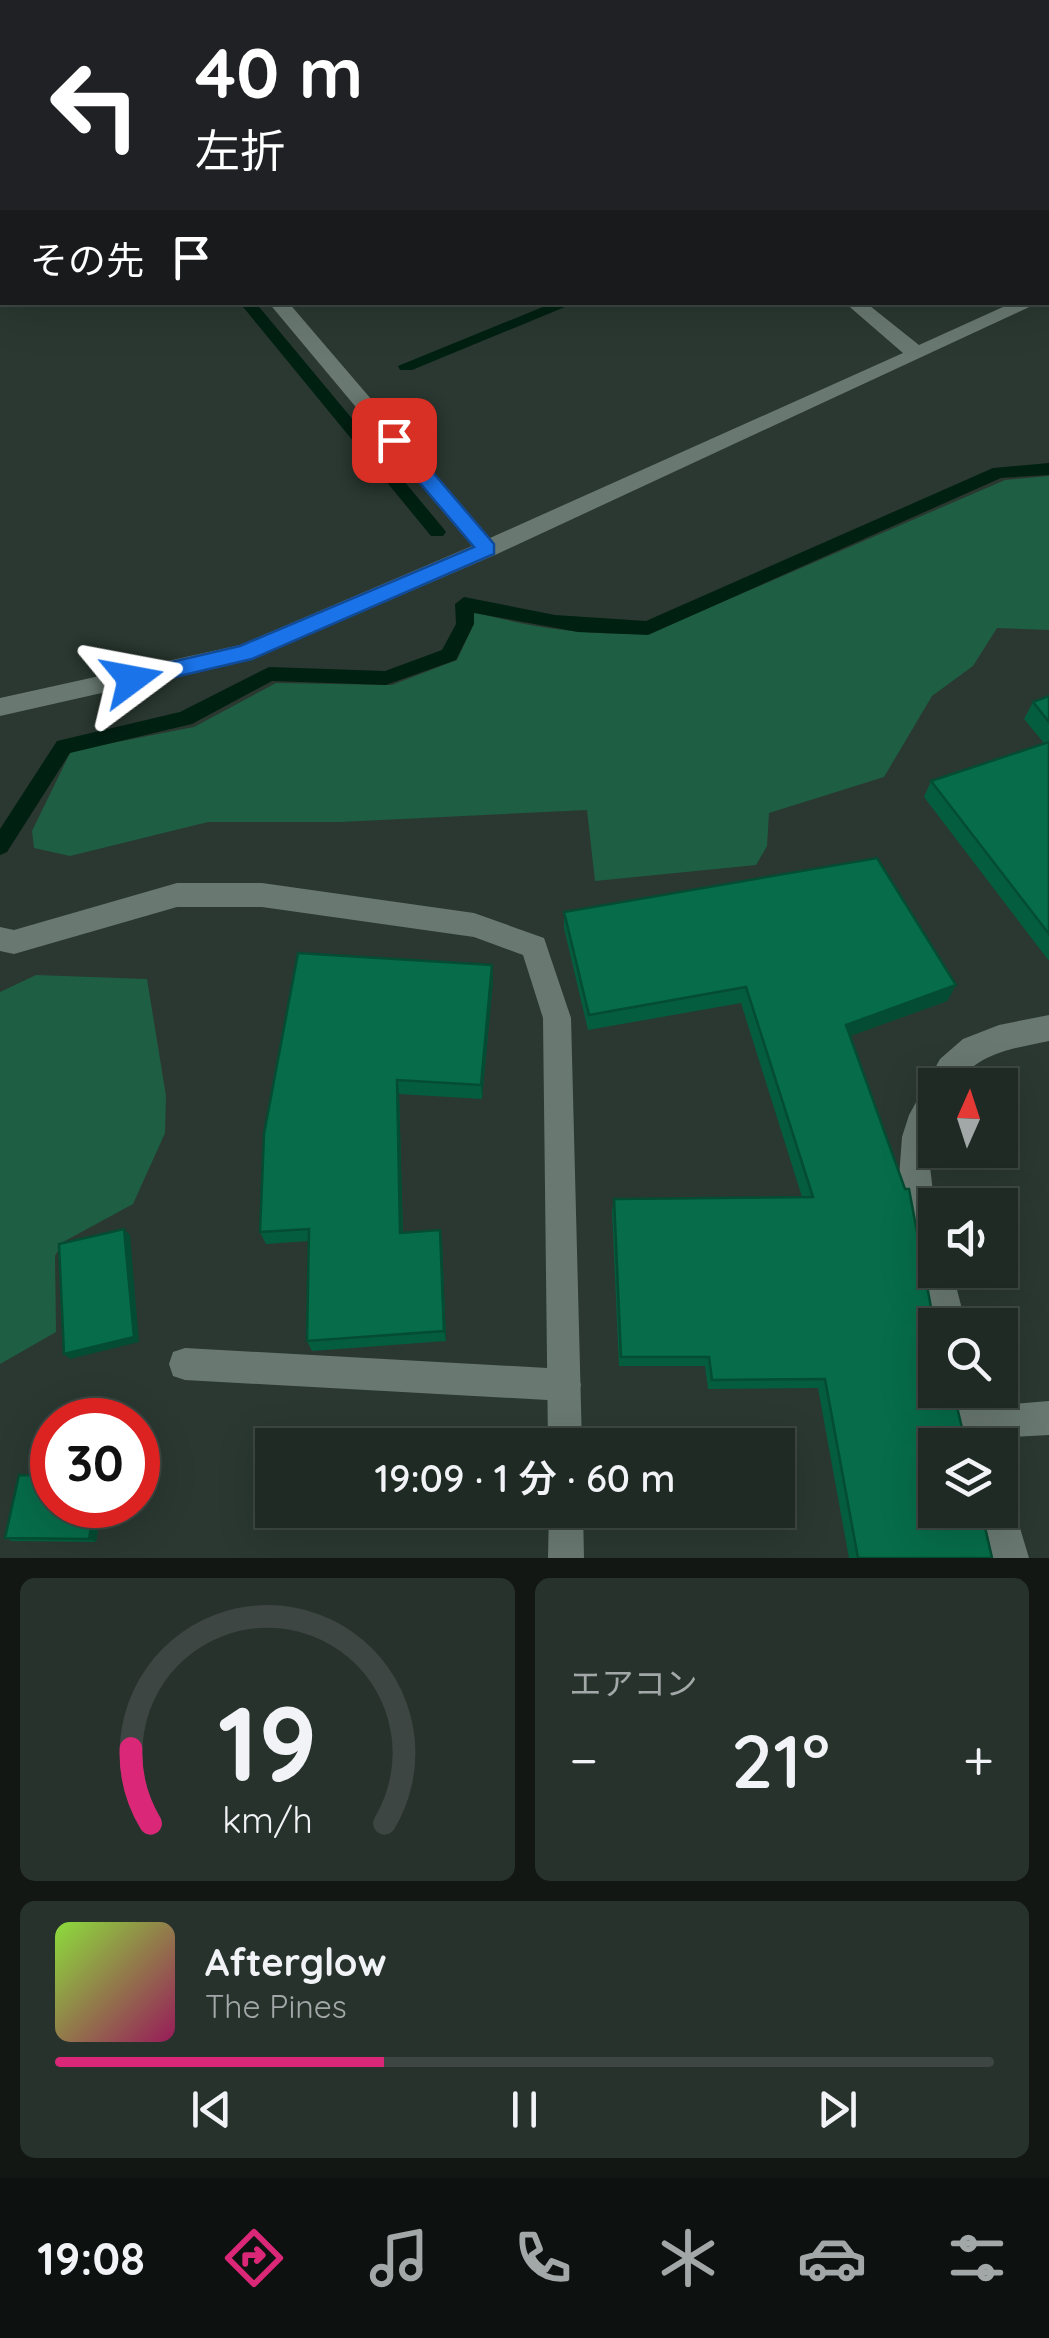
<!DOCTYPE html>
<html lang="ja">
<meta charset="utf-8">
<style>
body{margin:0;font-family:Quicksand,"Noto Sans JP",sans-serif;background:#28322d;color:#f1f3f6;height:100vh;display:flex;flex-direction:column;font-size:38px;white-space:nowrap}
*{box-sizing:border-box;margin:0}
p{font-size:32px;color:#a2a7a7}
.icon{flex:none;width:55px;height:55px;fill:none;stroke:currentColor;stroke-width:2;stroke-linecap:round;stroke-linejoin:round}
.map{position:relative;height:1558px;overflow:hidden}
.side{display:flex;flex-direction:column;gap:20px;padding:20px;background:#121714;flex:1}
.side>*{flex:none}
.guide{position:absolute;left:0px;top:0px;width:1050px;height:305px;box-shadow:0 10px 40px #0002,0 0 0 2px #3d4642;background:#202124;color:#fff;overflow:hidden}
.needle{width:65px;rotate:3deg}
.tools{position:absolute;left:918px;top:1068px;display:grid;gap:20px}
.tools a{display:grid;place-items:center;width:100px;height:100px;border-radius:0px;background:#202a25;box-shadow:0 10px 40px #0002,0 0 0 2px #3d4642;font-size:50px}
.speed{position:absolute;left:30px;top:1398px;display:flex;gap:20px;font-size:50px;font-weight:700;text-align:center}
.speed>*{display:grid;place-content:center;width:130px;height:130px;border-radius:50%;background:#202a25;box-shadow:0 10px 40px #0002,0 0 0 2px #3d4642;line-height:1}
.speed .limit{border:15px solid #d22;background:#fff;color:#111}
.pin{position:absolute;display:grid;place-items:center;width:85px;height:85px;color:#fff;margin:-42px;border-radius:20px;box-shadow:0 5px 15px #0006}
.me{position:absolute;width:110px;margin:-55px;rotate:77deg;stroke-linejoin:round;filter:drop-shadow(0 0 8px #0008)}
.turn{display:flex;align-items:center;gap:35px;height:210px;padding:0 30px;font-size:45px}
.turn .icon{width:130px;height:130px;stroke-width:2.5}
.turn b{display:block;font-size:70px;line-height:85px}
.then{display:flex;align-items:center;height:95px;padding:0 30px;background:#0003;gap:20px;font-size:38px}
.big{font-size:75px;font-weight:600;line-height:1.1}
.side .card{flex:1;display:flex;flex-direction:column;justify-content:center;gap:15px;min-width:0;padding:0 35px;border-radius:15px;background:#28322d}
.side .dial{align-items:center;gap:0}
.dial svg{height:260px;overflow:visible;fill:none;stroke:#3d4642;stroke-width:7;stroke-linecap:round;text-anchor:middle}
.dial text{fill:#f1f3f6;stroke:none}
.song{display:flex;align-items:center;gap:30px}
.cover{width:120px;height:120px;border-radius:15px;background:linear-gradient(135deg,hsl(90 70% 55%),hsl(330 70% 35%))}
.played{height:10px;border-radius:5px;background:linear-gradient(90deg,#db2777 35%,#3d4642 35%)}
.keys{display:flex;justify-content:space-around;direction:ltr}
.heat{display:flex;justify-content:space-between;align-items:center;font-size:55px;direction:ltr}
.side .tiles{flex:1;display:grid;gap:20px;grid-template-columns:1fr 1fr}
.card:last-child{grid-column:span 2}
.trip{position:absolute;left:255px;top:1428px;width:540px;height:100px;border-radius:0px;background:#202a25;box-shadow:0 10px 40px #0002,0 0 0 2px #3d4642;font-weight:600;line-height:100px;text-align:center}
.tab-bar{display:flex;height:160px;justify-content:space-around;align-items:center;background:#0d110f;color:#a2a7a7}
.tab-bar .icon{width:70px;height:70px}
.tab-bar .active{color:#db2777}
.tab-bar b{font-size:45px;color:#f1f3f6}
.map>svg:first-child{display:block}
.green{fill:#1e5e43}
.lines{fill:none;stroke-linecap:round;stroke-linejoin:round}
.stream{fill:#002012;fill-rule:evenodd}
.lane{fill:#697971;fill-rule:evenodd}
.street{fill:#697971;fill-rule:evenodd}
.highway{fill:#fa837e;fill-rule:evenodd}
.wall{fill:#055d3f}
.shaded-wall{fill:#044c33}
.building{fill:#066c49;stroke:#044c33;stroke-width:2.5}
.route{fill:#1a73e8;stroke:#114b97;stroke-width:2.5}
</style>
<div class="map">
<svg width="1049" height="1558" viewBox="0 0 1049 1558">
<rect width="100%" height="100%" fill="#2a3831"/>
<path class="green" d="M 1049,476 L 1049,630 L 997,628 L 973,666 L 932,696 L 884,777 L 769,813 L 767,846 L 756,865 L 595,881 L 587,810 L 340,822 L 208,822 L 70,856 L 34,848 L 32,831 L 71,751 L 194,727 L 276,683 L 392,685 L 457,660 L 471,630 L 474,612 C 533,628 592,637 653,632 L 1005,480 Z
M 36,975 L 147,979 L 166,1096 L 165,1133 L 133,1204 L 63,1242 L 55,1256 L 56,1332 L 0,1364 L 0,992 Z"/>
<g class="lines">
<path class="stream" d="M 1048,112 L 1049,112 L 1049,120 L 1048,120 Z
M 239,302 L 255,302 L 443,528 L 446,532 L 443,536 L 431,536 Z
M 555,302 L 577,302 L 412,370 L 400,370 L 398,366 Z
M 1049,463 L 1049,475 L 1001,478 L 648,635 L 578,632 L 474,613 L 474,624 L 456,660 L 386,685 L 272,681 L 192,724 L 70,753 L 7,852 L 0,855 L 0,829 L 57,741 L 180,712 L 269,667 L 385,671 L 442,650 L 456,624 L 455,604 L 464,597 L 555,615 L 646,621 L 993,468 Z"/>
<path class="lane" d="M 185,1348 L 565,1369 L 577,1373 L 581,1385 L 577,1397 L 565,1401 L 185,1380 L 173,1376 L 169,1364 L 173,1352 Z"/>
<path class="street" d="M 475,0 L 492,0 L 493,2 L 476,2 Z
M 894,0 L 912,0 L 913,2 L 895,2 Z
M 1048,68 L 1049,68 L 1049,79 L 1048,78 Z
M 1049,288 L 1049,301 L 1048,301 L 1048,289 Z
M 268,302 L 288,302 L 490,538 L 903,353 L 844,302 L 865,302 L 919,345 L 1014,302 L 1040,302 L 495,555 L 252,659 L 0,716 L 0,698 L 240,645 L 472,546 Z
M 177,883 L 262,883 L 474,913 L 544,938 L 571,1018 L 582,1445 L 548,1445 L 543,1018 L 523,955 L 474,937 L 262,907 L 177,907 L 14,954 L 0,951 L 0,927 L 14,930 Z
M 1049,1015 L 1049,1041 C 1012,1049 979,1052 956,1085 L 935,1085 L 935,1125 L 929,1158 L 935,1209 L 935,1270 L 952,1270 L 966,1325 L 935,1327 L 899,1178 L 902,1137 L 909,1115 L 940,1059 L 963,1039 L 999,1025 Z
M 951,1390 L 983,1390 L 988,1406 L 1049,1401 L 1049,1435 L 996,1438 L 998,1445 L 964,1445 Z
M 1000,1493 L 1011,1498 L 1029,1558 L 993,1558 L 982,1510 L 1000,1510 Z
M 549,1510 L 583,1510 L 584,1558 L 548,1558 Z"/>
<path class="highway" d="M 993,0 L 1015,0 L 1016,2 L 995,2 Z
M 1048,17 L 1049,17 L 1049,28 L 1048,28 Z"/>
</g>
<path class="wall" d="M 1049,696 L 1049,961 L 924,797 L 931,781 L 1044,743 L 1024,719 L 1033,702 Z
M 564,912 L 956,985 L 947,1001 L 850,1036 L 935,1390 L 992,1558 L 849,1558 L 818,1388 L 708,1389 L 705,1366 L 619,1366 L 612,1211 L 614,1199 L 802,1197 L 741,1003 L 588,1030 L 564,928 Z
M 492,965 L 493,980 L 482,1099 L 399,1094 L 403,1233 L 442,1242 L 446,1341 L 312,1351 L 307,1341 L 309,1241 L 266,1244 L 260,1232 Z
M 52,1505 L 102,1505 L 96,1542 L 12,1541 L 5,1538 Z"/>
<path class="shaded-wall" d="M 379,0 L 411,0 L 407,2 L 374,2 Z
M 2,260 L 2,282 L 0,284 L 0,262 Z
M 492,965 L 493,980 L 482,1099 L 481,1085 Z
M 956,985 L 947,1001 L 839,1040 L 846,1025 Z
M 397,1080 L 399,1094 L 403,1244 L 400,1233 Z
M 124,1229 L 130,1235 L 139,1342 L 70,1359 L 64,1354 Z
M 440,1230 L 442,1242 L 446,1341 L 444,1331 Z
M 95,1505 L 102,1505 L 96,1542 L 89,1539 Z"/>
<path class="building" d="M 26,0 L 379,0 L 374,2 L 31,2 Z
M 2,48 L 2,260 L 0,262 L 0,49 Z
M 1049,696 L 1049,722 L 1033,702 Z
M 1049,742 L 1049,934 L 931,781 Z
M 877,858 L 956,985 L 846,1025 L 905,1189 L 909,1189 L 935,1329 L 935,1390 L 953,1390 L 966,1445 L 935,1445 L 935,1510 L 981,1510 L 992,1558 L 858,1558 L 825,1379 L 712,1380 L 709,1357 L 621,1357 L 614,1199 L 813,1197 L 746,987 L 589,1015 L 564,912 Z
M 298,953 L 492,965 L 481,1085 L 397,1080 L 400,1233 L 440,1230 L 444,1331 L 307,1341 L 309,1229 L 260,1232 L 264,1134 Z
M 124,1229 L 134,1337 L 64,1354 L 59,1244 Z
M 19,1475 L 52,1476 L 52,1505 L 95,1505 L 89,1539 L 5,1538 Z"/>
<path class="route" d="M 394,433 L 401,435 L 494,544 L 494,554 L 252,659 L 132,687 L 124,685 L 121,679 L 124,673 L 240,646 L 474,547 L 387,444 L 387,435 Z"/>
</svg>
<div class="tools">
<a><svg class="needle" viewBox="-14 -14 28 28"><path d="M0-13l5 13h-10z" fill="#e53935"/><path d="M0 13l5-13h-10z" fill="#a2a7a7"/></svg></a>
<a><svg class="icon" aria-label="sound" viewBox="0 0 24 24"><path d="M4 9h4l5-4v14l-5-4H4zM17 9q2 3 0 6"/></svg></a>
<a><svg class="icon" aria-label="search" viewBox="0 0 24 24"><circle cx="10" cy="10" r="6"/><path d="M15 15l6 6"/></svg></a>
<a><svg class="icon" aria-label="layers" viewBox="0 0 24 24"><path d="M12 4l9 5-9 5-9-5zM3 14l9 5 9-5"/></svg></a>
</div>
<div class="speed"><div class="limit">30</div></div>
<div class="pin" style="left:394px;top:440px;background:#d93025"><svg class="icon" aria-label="arrive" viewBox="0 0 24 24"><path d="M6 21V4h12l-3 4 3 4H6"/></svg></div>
<svg class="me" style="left:132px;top:679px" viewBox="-20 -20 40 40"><path d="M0-17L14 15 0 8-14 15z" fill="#1a73e8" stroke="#fff" stroke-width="4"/></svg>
<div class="trip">19:09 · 1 分 · 60 m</div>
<div class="guide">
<div class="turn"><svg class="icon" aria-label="left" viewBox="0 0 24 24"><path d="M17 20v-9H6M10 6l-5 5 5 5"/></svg><div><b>40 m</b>左折</div></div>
<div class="then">その先<svg class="icon" aria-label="arrive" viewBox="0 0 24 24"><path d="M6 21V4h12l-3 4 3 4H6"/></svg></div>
</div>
</div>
<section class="side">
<div class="tiles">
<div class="card dial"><svg viewBox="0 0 100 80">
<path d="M14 69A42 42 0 1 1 86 69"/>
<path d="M14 69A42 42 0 0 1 8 46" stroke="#db2777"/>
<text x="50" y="56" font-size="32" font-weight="700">19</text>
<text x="50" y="72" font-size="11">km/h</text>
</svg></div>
<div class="card"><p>エアコン</p>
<div class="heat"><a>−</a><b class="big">21°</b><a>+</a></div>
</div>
<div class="card">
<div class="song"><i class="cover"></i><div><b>Afterglow</b><p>The Pines</p></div></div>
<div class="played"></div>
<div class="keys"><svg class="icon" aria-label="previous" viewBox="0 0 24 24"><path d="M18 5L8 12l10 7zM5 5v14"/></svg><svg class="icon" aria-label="pause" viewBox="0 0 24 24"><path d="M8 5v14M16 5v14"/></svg><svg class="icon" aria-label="next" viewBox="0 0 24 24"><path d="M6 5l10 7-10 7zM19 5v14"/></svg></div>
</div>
</div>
</section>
<nav class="tab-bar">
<b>19:08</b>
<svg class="icon active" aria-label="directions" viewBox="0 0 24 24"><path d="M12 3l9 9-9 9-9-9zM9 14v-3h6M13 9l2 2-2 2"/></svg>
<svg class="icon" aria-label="music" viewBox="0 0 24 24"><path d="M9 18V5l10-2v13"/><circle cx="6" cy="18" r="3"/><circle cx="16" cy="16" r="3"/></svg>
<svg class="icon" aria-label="phone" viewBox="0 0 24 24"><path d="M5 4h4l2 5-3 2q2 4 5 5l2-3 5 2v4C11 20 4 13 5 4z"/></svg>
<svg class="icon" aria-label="climate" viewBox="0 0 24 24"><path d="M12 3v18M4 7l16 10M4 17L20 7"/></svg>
<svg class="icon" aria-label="car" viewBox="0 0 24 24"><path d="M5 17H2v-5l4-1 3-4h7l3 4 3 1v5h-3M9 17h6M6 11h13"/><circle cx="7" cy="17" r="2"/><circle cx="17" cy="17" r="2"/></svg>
<svg class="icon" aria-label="filters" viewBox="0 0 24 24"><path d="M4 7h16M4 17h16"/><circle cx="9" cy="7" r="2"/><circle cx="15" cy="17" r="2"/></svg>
</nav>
